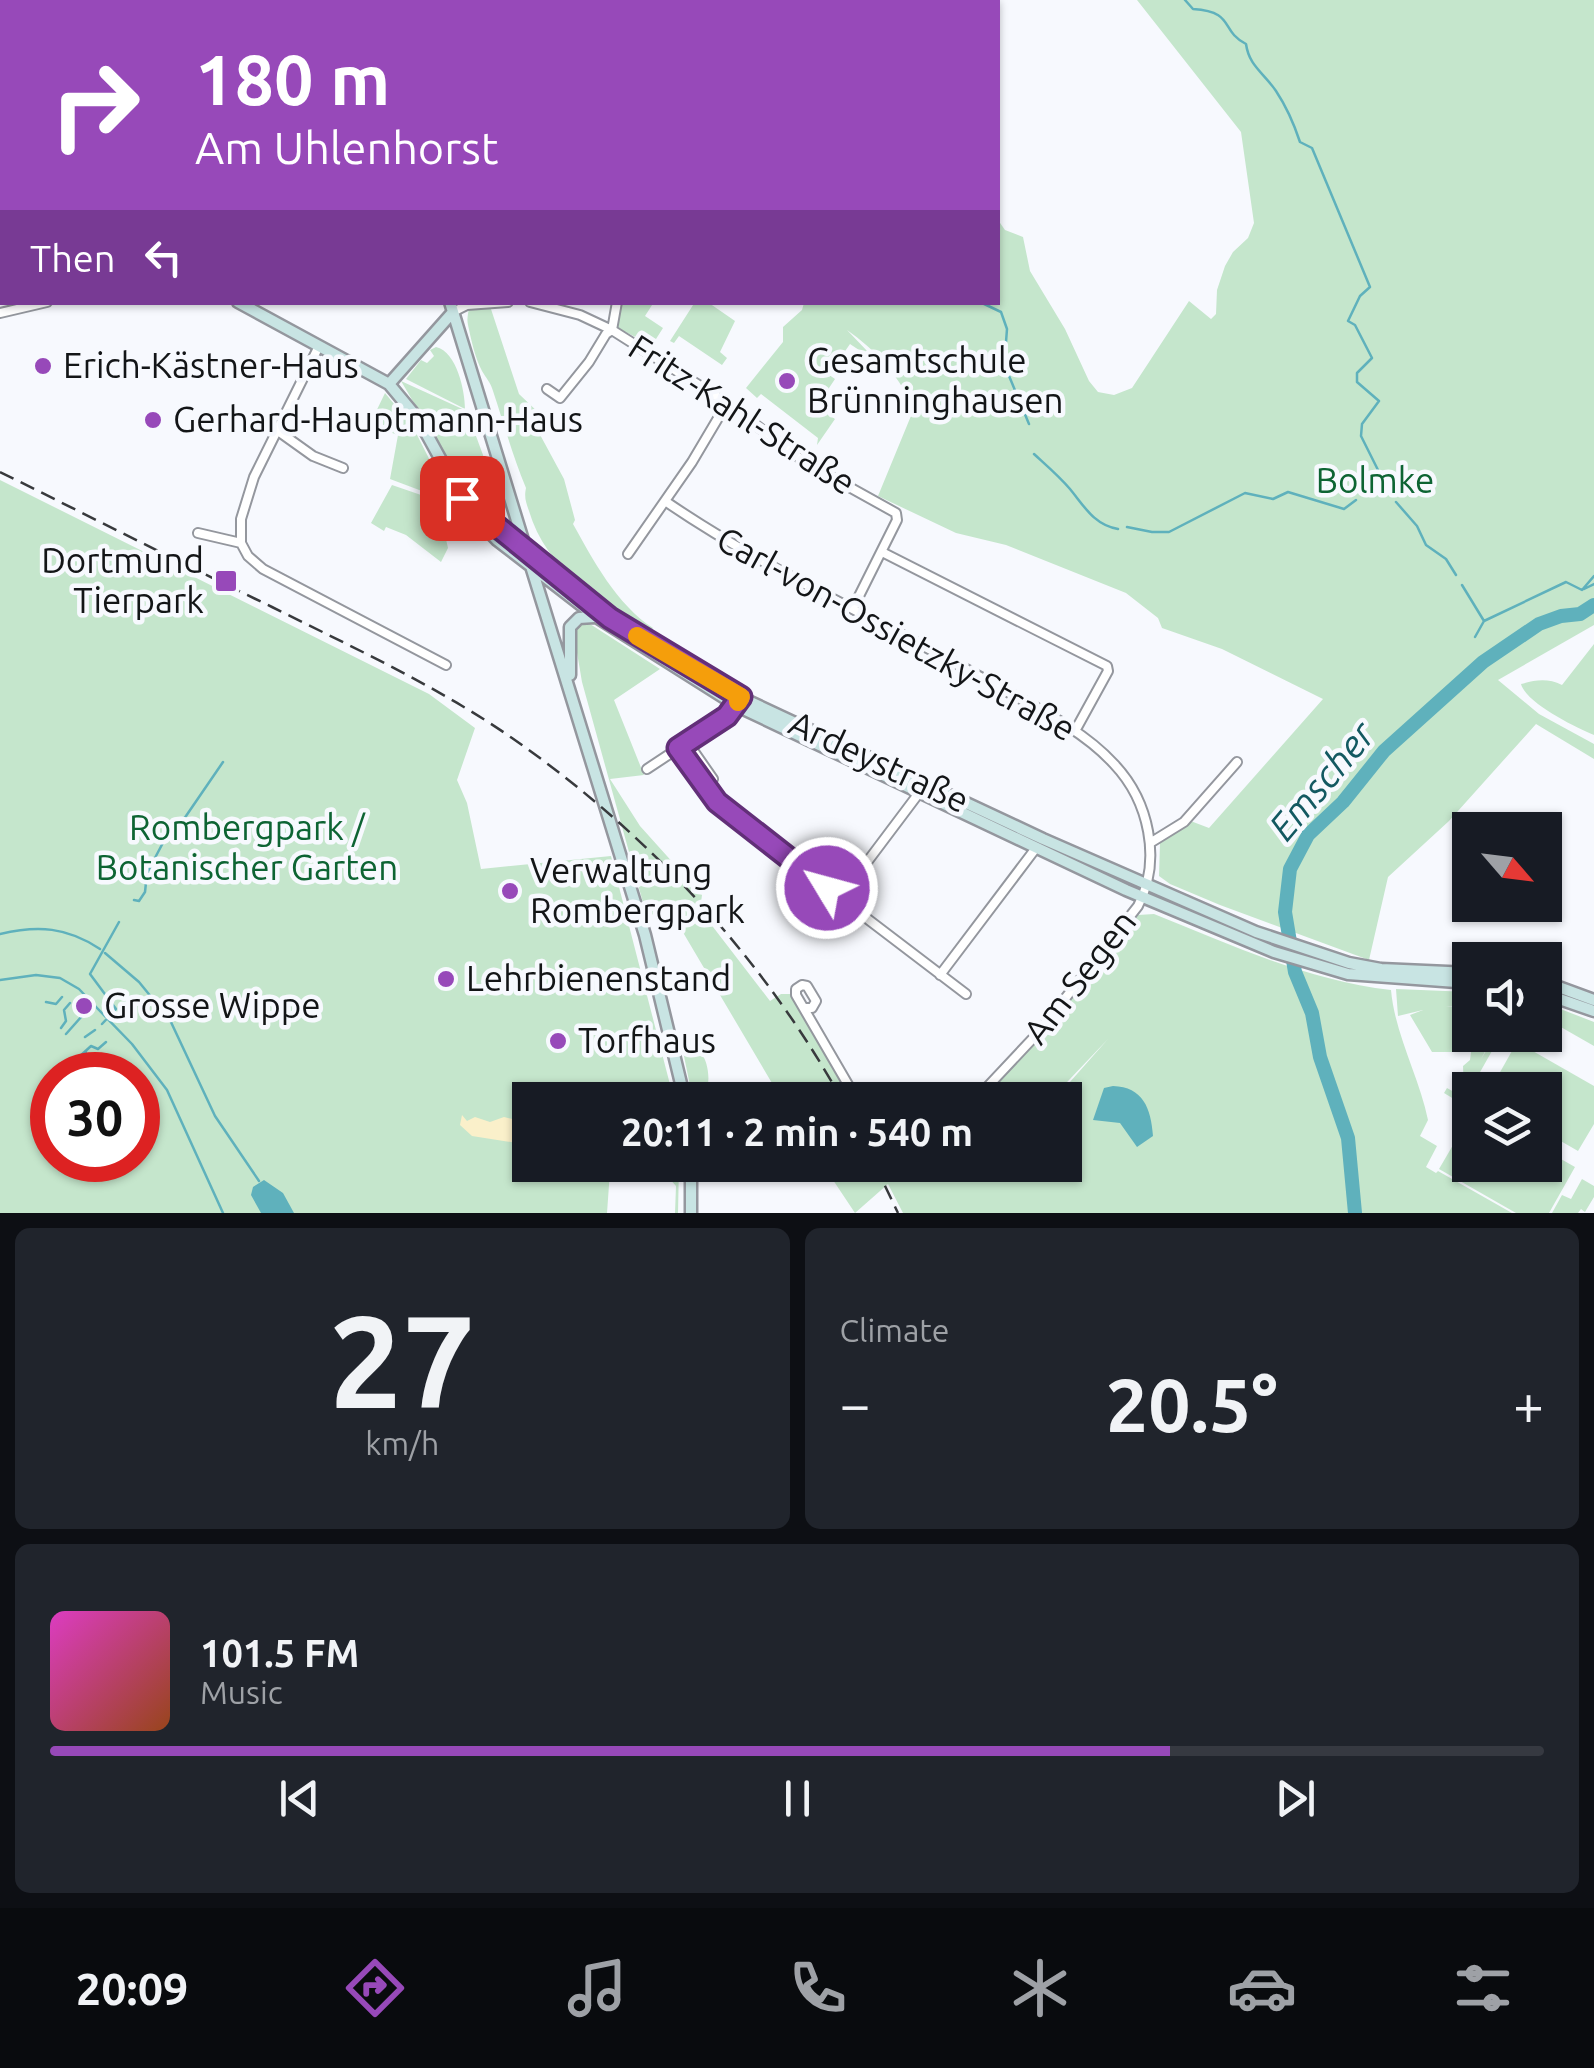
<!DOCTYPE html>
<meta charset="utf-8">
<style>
body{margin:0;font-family:Ubuntu,sans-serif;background:#20242c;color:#f1f3f6;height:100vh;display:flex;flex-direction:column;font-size:38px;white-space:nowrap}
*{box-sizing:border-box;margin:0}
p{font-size:32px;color:#9ea1a6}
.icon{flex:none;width:55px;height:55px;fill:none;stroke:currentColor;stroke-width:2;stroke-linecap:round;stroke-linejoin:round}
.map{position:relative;height:1213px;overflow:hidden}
.sheet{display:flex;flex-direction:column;gap:15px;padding:15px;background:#0d0f14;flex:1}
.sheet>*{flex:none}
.hud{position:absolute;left:0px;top:0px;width:1000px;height:305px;box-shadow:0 2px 8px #0004;background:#9749b9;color:#fff;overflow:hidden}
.needle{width:65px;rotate:118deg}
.buttons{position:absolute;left:1452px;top:812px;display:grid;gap:20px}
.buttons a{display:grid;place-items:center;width:110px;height:110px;border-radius:0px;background:#171b24;box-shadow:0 2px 8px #0004;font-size:50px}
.speed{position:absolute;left:30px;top:1052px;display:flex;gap:20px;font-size:50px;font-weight:700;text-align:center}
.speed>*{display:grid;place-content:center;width:130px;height:130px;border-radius:50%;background:#171b24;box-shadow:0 2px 8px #0004;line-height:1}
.speed .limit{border:15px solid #d22;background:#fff;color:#111}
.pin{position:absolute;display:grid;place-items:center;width:85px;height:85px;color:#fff;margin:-42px;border-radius:20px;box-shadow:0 5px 15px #0006}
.me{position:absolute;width:110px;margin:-55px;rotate:307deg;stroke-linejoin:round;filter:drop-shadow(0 0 8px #0008)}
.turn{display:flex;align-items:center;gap:35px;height:210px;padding:0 30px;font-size:45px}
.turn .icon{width:130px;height:130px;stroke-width:2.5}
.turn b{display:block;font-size:70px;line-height:85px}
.then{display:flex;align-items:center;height:95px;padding:0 30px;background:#0003;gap:20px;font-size:38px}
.big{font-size:75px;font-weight:700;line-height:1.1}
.sheet .widget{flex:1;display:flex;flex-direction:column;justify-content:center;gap:15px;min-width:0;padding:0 35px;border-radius:15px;background:#20242c}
.sheet .dial{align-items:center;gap:0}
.dial b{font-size:130px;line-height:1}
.song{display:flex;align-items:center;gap:30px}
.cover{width:120px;height:120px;border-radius:15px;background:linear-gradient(135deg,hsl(310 70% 55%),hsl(20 70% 35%))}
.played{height:10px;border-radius:5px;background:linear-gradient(90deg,#9749b9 75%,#363941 75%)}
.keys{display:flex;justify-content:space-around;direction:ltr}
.heat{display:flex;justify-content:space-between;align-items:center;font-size:55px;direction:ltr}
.sheet .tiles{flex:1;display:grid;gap:15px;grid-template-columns:1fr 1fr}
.widget:last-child{grid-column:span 2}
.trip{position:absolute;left:512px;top:1082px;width:570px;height:100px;border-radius:0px;background:#171b24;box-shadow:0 2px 8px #0004;font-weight:700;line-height:100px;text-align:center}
.dock{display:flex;height:160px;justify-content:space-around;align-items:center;background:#090b0e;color:#9ea1a6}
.dock .icon{width:70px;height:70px}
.dock .active{color:#9749b9}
.dock b{font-size:45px;color:#f1f3f6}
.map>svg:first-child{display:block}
.green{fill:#c5e6cc;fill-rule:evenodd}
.sand{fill:#faf0ca}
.water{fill:#5fb1bc}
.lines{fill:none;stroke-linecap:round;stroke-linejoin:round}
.stream{stroke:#5fb1bc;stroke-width:2.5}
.river{stroke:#5fb1bc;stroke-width:14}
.minor-casing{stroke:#94979e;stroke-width:12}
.secondary-casing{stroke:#94979e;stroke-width:15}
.minor{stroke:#fff;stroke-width:8}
.secondary{stroke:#c8e4e3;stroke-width:10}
.rail{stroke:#383a3d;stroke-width:2.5;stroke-dasharray:15 8;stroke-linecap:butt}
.route-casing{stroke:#622f78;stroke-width:25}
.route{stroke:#9749b9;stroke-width:18}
.slow{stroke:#f59e0b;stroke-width:18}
.poi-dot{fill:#9749b9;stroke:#f7f9fe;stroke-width:4}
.labels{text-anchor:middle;stroke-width:9;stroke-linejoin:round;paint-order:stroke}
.poi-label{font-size:35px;fill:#131517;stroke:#f7f9fe;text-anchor:start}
.street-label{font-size:35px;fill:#131517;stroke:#f7f9fe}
.park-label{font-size:35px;fill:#0d6433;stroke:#f7f9fe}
.water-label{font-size:38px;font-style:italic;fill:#135961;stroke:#f7f9fe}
</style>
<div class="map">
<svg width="1594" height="1213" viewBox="0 0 1594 1213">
<rect width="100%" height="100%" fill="#f7f9fe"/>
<path class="green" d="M 1137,0 L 1594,0 L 1594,625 L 1498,680 L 1539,714 L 1594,744 L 1594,759 L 1536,724 L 1449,821 L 1388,877 L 1369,960 L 1220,905 L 1170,884 L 1159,876 L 1160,843 L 1188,820 L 1209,828 L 1323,699 L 1222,649 L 1162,628 L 1158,618 L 1126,593 L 1006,545 L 956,533 L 878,496 L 913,411 C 903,378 874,349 847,330 L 870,354 L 868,356 L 850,344 L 830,373 L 825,372 L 835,379 L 817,406 L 835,419 L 817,445 L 818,438 L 761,394 L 757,398 L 746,388 L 783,342 L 783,327 L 802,310 L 804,303 L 998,302 L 998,220 L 1005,230 L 1023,237 L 1030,271 L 1065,329 L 1089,381 L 1098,392 L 1114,395 L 1132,388 L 1189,301 L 1211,319 L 1216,314 L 1217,290 L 1225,266 L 1233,252 L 1248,238 L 1254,223 L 1241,132 Z
M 654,302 L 645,316 L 663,328 L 656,339 L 643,341 L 616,327 L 620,303 Z
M 695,302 L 709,303 L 735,321 L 720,352 L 727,358 L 722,365 L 679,336 L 674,343 L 670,341 Z
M 468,303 L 489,303 L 519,394 L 541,415 L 549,410 L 546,423 L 542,421 L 538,431 L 564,479 L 575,520 L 573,524 C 593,560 617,605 653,628 L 648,635 C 600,603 546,569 529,511 C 526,502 524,498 526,488 C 513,457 504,424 493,391 C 491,383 486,378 482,371 C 475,358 471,339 468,325 C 466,316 470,312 468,303 Z
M 436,347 C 457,352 465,391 465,409 L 406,379 L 421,360 L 427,363 L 434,356 L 430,350 Z
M 401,381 L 469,412 L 472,420 L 456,413 L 451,421 L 476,436 L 490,474 L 497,522 L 464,488 Z
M 385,393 L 413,427 L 451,502 L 390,479 L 398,435 L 358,421 L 372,420 Z
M 0,480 L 429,694 L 475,728 L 457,780 L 467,803 L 481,869 L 611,856 L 674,1100 L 530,1100 L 530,1165 L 679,1165 L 678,1213 L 675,1213 L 676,1186 L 667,1176 L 610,1171 L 607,1213 L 0,1213 ZM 52,1075 L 138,1075 L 138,1160 L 52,1160 Z
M 392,485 L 453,506 L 464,520 L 453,525 L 445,535 L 448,548 L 441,562 L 406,535 L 386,527 L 384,531 L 371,523 Z
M 581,623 L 590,624 L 660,669 L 614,700 L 644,775 L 610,779 L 640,826 L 702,895 L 700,910 L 770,1001 L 781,994 L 791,994 L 849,1080 L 854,1100 L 782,1100 L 668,907 L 647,917 L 582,682 L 574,635 Z
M 1594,644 L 1594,735 C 1575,727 1526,703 1521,684 C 1535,680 1548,678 1562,685 Z
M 1154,914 C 1232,945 1306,980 1391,990 C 1395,1035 1419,1076 1428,1120 L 1420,1136 L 1437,1146 L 1426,1167 L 1436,1173 L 1438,1171 L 1512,1213 L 903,1213 L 888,1184 L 855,1213 L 823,1165 L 897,1165 L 907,1168 L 913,1165 L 1065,1165 L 1065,1100 L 1054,1100 L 1108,1039 L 1050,1100 L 980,1100 L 1039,1036 L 1124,928 L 1138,915 Z
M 1396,989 L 1470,992 L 1470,1005 L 1446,1007 L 1470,1007 L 1470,1035 L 1494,1035 L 1481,1059 L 1496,1035 L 1501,1035 L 1462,1104 L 1444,1093 L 1447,1088 L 1461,1096 L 1464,1090 L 1463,1066 L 1470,1060 L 1471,1052 L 1432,1052 L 1410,1015 L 1423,1010 L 1398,1016 Z
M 1545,1003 L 1594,1022 L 1594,1046 L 1545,1018 Z
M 679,1032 C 705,1046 715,1072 704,1100 L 693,1100 Z
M 1517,1042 L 1594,1086 L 1594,1124 L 1578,1151 L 1545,1132 L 1545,1090 L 1490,1090 Z
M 1470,1116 L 1470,1165 L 1545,1165 L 1545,1150 L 1575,1167 L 1549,1213 L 1516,1213 L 1439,1169 Z
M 1582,1179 L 1594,1186 L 1594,1197 L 1585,1212 L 1581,1209 L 1578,1213 L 1552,1213 L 1562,1195 L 1571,1199 Z"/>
<path class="sand" d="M 462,1115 L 467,1121 L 475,1117 L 490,1122 L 504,1117 L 530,1123 L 530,1145 L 472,1136 L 460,1125 Z"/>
<path class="water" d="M 1113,1086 C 1143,1087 1151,1108 1153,1136 L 1137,1147 L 1120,1123 L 1093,1120 L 1104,1088 Z
M 264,1180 L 283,1193 L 294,1213 L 261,1213 L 251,1195 L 253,1187 Z"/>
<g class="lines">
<path class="stream" d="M 569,0 L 571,2
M 1185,0 L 1193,9 C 1236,12 1219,30 1246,44 C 1249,66 1264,73 1276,91 C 1286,106 1294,124 1300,142 L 1312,148 L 1370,287 L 1360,296 L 1348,321 L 1355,325 L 1372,358 L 1357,373 L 1357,382 L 1379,401 L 1362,424 L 1361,436 L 1390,494
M 980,302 L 1001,312 L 1007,329 L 1006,342
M 1006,347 L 1002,359 L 1029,424
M 1034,454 C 1046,465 1059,476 1070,489 C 1084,506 1094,525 1118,529
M 1364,493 L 1382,480
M 1396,502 L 1417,526 L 1426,545 L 1446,559 L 1456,575
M 1127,527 L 1152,532 L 1169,532 L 1245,493 L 1273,499 L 1288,492 L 1344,509 L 1356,500
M 1462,585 L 1484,621
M 1584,589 L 1594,584
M 1475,637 L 1484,621 L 1566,582 L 1582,590 L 1594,576
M 134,900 L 139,901 L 145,892 L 147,873 L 166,837 L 186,816 L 223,762
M 0,934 C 38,925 67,927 100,949
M 105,953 L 139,982 L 170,1020 L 215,1116 L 259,1181
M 0,980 L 36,975 L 60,978 L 79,989 L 98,1009 L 132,1044 L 167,1090 L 223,1213
M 46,1002 L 56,1004 L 62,997
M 102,1024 L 116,1009 L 90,974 L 119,922
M 61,1028 L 66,1021 L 64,1010 L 70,1003
M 66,1034 L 82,1016
M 85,1037 L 95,1030
M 80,1068 L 84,1064 L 86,1051
M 66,1069 L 91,1046 L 98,1049 L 106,1042"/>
<path class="river" d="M 1355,1213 L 1348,1138 L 1320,1057 L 1312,1013 L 1295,972 L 1285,912 L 1290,869 L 1308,835 L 1343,802 L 1384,751 L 1483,662 L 1539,624 L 1561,616 L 1580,614 L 1594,605"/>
<defs>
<path id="minor" d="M 511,2 L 512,0
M 0,96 L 2,96
M 530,302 L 580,315 L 612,330 L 727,403 L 806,463 L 896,513 L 897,520 L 853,608
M 453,312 L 467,305 L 508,302
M 0,313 L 47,302
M 319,346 L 254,477 L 241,519 L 241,543 L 248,556 L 263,569 L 446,665
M 547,389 L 560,398 L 589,362 L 606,334 L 612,330 L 617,302
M 278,431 L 313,456 L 343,468
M 665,501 C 770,573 883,621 993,684 C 1034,707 1081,728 1114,764 C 1149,801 1162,860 1138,906 L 1037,1034 L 975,1100
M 198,533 L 241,543
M 882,552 L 1107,666 L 1108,671 L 1075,731
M 628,554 L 692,462 L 727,403
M 688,743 L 713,779 L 703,786
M 678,749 L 717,802 L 827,888
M 647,769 L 727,716 L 739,701
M 919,793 L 840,898 L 966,994
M 1150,843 L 1184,822 L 1237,762
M 940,975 L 1036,848
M 804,1008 L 812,1008 L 816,1001 L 807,986 L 802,985 L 796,989 L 796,995 L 857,1100
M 902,1165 L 907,1165"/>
<path id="secondary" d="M 394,2 L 394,0
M 0,183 L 2,184
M 238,302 L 389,384 L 419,420 L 469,511 L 497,540 L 598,618 L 739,707 L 1126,890 L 1274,952 L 1348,974 L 1470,983
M 450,302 L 526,550
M 389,384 L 453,312
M 466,501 L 608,617
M 531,566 L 645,935 L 685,1100
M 652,646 L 744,699 L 1043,839 L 1256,932 L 1349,963 L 1381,969 L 1470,973
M 570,675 L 570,627 L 579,618 L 594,617
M 1545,982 L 1594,1000
M 1545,994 L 1594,1011
M 691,1213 L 691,1165"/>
</defs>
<use href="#minor" class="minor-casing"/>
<use href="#secondary" class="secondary-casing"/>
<use href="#minor" class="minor"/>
<use href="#secondary" class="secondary"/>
<path class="rail" d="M 0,472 C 91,517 181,563 272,607 C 354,648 437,686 512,738 C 647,832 762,956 842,1100
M 875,1165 L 898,1213"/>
</g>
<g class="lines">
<defs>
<path id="route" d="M 462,498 L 610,618 L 741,697 L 727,716 L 678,748 L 717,802 L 827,888"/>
</defs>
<use href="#route" class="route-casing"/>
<use href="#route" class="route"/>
<path class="slow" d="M 637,636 L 741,697 L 738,702"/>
</g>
<g class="poi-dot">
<circle cx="43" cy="366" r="10"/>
<circle cx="787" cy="381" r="10"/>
<circle cx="153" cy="420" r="10"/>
<rect x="214" y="569" width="24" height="24" rx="5"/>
<circle cx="510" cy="891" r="10"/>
<circle cx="446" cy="979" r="10"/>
<circle cx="84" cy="1006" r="10"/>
<circle cx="558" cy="1041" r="10"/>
</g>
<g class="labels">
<g class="poi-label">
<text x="807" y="373">Gesamtschule<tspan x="807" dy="40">Brünninghausen</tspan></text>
<text x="63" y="378">Erich-Kästner-Haus</text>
<text x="173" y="432">Gerhard-Hauptmann-Haus</text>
<text x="204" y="573" text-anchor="end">Dortmund<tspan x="204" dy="40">Tierpark</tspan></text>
<text x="530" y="883">Verwaltung<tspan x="530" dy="40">Rombergpark</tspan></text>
<text x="466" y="991">Lehrbienenstand</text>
<text x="104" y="1018">Grosse Wippe</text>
<text x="578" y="1053">Torfhaus</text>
</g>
<g class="street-label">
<text transform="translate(742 415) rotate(33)" y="12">Fritz-Kahl-Straße</text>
<text transform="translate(896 634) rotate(29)" y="12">Carl-von-Ossietzky-Straße</text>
<text transform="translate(879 762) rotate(25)" y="12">Ardeystraße</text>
<text transform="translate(1080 977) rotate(-52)" y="12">Am Segen</text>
</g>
<g class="park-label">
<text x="1375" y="493">Bolmke</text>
<text x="247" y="840">Rombergpark /<tspan x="247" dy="40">Botanischer Garten</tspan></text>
</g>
<g class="water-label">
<text transform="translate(1322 781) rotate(-50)" y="13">Emscher</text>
</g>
</g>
</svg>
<div class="buttons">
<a><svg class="needle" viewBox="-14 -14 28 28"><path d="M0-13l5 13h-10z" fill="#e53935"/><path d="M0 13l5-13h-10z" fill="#9ea1a6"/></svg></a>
<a><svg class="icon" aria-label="sound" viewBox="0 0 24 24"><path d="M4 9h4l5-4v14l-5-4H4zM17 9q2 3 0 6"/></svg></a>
<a><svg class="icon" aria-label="layers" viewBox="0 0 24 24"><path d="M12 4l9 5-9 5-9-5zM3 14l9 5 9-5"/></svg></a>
</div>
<div class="speed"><div class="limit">30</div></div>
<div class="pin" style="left:462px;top:498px;background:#d93025"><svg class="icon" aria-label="arrive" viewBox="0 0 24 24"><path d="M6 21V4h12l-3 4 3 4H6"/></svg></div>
<svg class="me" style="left:827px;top:888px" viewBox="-20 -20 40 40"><circle r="17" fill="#9749b9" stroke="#fff" stroke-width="3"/><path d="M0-11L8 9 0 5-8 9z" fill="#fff"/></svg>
<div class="trip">20:11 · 2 min · 540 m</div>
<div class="hud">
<div class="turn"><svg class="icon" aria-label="right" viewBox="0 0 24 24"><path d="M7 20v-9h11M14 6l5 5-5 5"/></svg><div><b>180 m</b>Am Uhlenhorst</div></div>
<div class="then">Then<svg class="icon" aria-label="left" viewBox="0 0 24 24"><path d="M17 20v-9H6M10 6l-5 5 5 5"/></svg></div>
</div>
</div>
<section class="sheet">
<div class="tiles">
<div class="widget dial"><b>27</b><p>km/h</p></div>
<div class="widget"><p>Climate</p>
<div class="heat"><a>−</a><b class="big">20.5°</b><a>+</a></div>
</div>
<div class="widget">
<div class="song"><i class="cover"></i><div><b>101.5 FM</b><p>Music</p></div></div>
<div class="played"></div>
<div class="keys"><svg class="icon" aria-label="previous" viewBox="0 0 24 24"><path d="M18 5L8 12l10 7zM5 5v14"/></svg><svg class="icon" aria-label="pause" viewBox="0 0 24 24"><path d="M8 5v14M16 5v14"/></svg><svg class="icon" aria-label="next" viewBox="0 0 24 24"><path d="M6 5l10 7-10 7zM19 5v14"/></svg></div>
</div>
</div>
</section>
<nav class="dock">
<b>20:09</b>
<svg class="icon active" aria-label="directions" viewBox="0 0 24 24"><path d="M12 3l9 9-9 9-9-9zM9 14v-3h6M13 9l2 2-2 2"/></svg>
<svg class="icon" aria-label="music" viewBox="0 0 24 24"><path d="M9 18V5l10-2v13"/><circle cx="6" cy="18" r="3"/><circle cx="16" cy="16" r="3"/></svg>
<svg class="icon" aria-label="phone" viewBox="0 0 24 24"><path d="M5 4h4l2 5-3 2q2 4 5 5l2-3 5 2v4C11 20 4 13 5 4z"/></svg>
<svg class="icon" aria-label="climate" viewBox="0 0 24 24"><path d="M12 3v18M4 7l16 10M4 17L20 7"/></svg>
<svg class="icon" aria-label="car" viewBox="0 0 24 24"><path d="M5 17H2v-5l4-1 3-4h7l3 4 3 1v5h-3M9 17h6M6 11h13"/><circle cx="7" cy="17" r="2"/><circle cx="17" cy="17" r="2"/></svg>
<svg class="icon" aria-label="filters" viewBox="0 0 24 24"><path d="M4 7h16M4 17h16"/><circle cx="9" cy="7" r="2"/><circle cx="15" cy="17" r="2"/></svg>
</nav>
